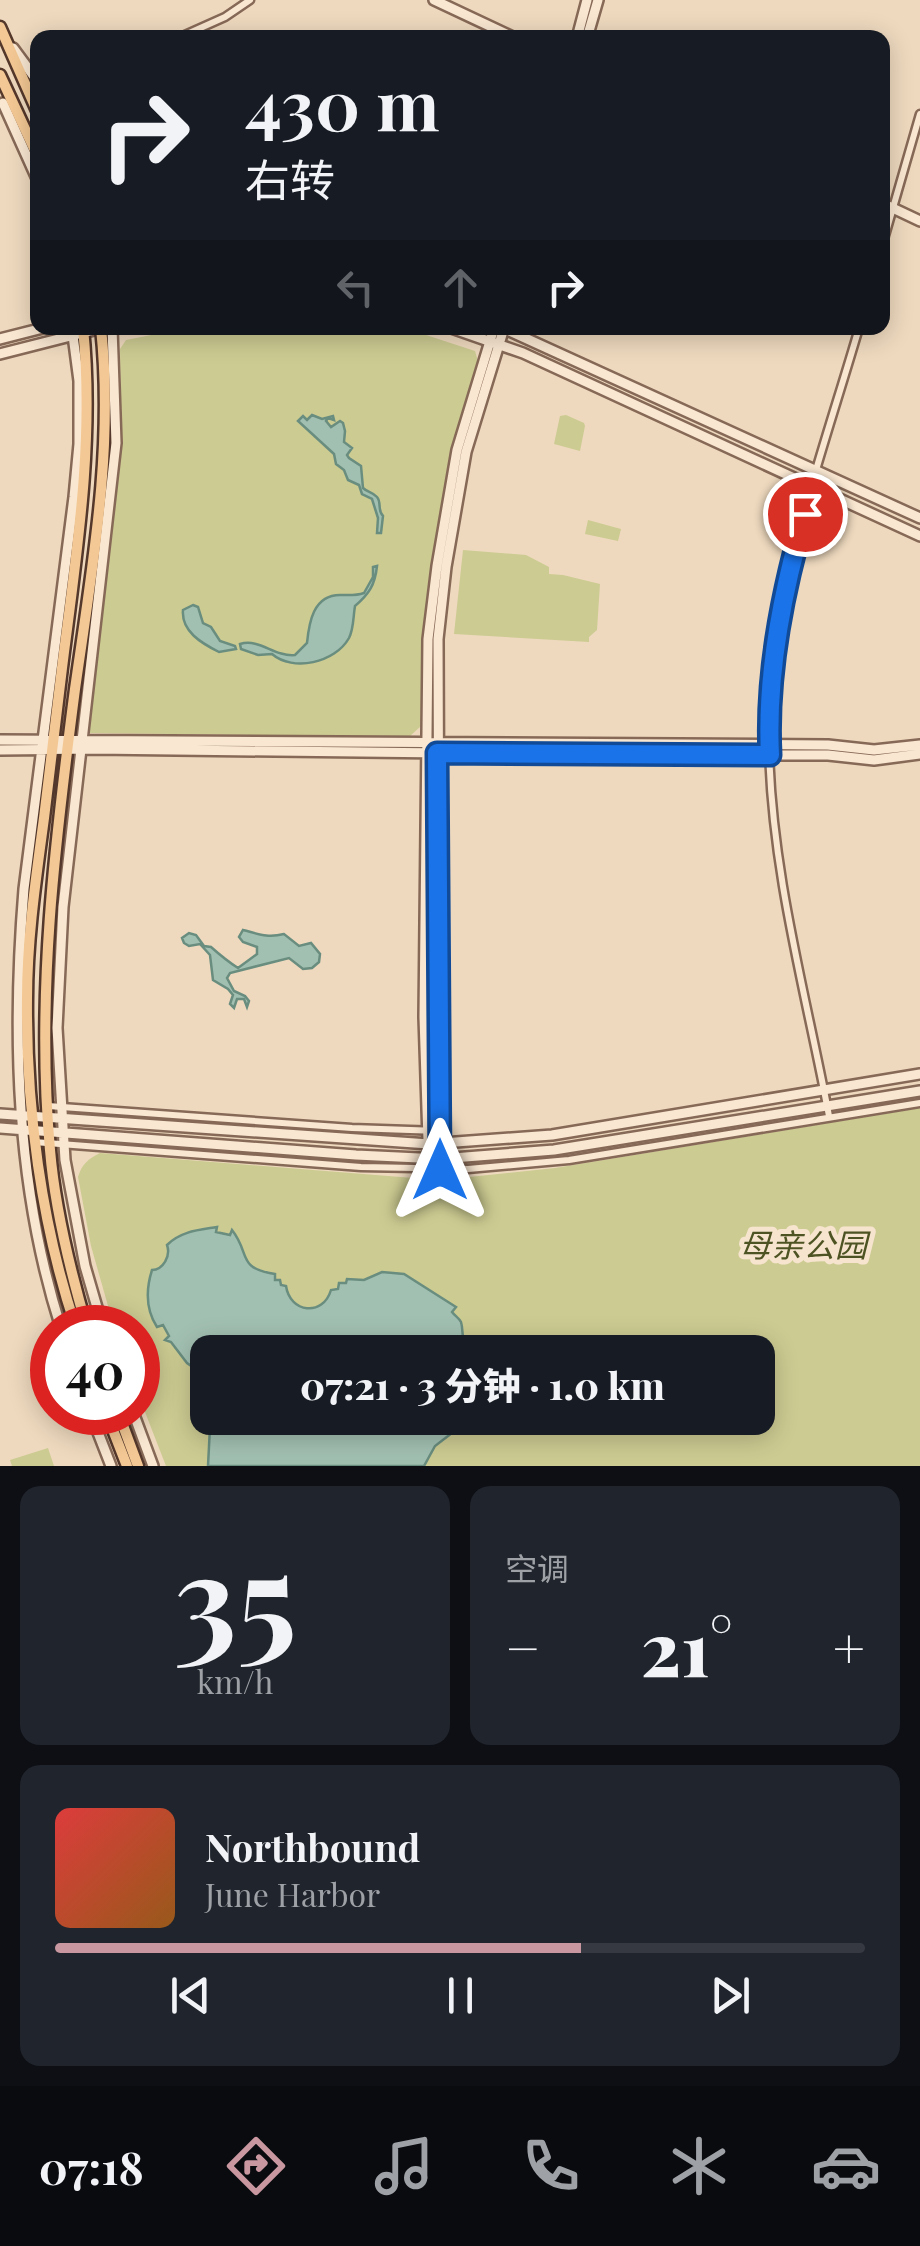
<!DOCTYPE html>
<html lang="zh">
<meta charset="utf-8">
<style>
body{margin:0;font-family:"Playfair Display","Noto Sans SC",serif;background:#20242c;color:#f1f3f6;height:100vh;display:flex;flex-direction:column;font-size:38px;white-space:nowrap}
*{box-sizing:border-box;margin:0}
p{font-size:32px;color:#9ea1a6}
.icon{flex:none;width:55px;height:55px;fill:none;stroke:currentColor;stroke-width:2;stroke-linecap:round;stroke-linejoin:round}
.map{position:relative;height:1466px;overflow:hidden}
.panel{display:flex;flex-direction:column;gap:20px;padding:20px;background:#0d0f14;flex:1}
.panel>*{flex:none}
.hud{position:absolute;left:30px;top:30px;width:860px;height:305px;border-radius:20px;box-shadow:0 5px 25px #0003;background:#171b24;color:#f1f3f6;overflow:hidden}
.speed{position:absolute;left:30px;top:1305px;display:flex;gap:20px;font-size:50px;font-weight:700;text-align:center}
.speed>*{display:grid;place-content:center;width:130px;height:130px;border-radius:50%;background:#171b24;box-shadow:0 5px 25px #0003;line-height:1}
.speed .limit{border:15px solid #d22;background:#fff;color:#111}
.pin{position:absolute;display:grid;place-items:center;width:85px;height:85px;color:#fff;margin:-42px;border:5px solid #fff;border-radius:50%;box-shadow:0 2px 10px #0007}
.me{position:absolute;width:110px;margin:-55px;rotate:0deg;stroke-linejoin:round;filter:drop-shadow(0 0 8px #0008)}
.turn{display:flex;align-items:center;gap:35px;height:210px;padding:0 50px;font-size:45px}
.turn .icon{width:130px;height:130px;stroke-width:2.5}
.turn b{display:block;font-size:70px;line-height:85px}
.lanes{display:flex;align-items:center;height:95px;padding:0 50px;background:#0003;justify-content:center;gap:50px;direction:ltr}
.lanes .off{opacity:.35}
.big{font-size:75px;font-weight:800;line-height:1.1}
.panel .tile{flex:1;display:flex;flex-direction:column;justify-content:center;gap:15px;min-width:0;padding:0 35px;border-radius:20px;background:#20242c}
.panel .dial{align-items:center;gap:0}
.dial b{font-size:130px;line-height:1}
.song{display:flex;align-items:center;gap:30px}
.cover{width:120px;height:120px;border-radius:15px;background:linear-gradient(135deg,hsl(0 70% 55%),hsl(30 70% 35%))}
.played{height:10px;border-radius:5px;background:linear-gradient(90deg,#c897a0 65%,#363941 65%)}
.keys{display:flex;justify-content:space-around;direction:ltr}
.heat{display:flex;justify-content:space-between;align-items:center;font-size:55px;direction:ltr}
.panel .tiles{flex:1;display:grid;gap:20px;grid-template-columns:1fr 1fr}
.tile:last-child{grid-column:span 2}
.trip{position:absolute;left:190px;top:1335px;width:585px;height:100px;border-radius:20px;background:#171b24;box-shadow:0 5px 25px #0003;font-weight:800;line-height:100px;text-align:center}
.menu{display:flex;height:160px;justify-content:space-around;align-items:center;background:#090b0e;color:#9ea1a6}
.menu .icon{width:70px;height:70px}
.menu .active{color:#c897a0}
.menu b{font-size:45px;color:#f1f3f6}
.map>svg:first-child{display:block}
.green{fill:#cccb92;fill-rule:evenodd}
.water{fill:#a2c0b2;stroke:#698d7f;stroke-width:2.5}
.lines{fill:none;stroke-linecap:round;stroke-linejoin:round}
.minor-casing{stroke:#876957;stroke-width:11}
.tertiary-casing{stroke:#876957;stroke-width:14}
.primary-casing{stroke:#54382b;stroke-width:15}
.minor{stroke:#f9e7d1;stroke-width:6}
.tertiary{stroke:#f9e7d1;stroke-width:9}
.primary{stroke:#f3c894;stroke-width:10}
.route-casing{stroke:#114b97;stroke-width:25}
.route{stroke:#1a73e8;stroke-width:18}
.labels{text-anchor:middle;stroke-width:10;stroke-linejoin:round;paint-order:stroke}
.park-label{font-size:32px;font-style:italic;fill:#4d5322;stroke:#f6e4ce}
</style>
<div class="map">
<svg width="920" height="1466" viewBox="0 0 920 1466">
<rect width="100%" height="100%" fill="#eed9be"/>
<path class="green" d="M 187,328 L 390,328 L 417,332 L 475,351 L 478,361 C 468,395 457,430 449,465 C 430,551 424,638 421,726 L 409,737 L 89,733 L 121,436 L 120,349 L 126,340 Z
M 566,415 L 584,423 L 585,426 L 580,451 L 554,444 L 560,416 Z
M 588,520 L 621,529 L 618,541 L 585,534 Z
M 463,550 L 526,555 L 549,567 L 549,574 L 563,575 L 600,584 L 597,630 L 589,637 L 589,642 L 454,634 Z
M 920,1108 L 920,1466 L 166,1466 L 138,1394 L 138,1328 L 114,1327 L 91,1246 L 78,1177 C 82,1164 88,1159 100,1153 L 413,1178 L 469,1177 L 555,1168 ZM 208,1352 L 758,1352 L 758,1418 L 208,1418 Z
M 48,1448 L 54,1466 L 12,1466 L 10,1460 Z"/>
<path class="water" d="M 312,415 L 322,419 L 333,416 L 334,420 L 328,418 L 326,421 L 331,427 L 340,421 L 343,423 L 345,431 L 344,442 L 352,448 L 347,455 L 349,458 L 361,466 L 363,488 C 367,492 373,492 377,497 C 382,503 377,510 383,516 L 381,533 L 377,533 L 378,518 L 372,499 L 362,494 L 359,485 L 348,480 L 344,470 L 336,464 L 334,454 L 298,421 L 303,416 L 307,420 Z
M 377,566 C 375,585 369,594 355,606 C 353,617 354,628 349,638 C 335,663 293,672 272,654 L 258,655 L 241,649 L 240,644 C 260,638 274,657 295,655 L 307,643 C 309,623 313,595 340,595 C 350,595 355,596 364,593 L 373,577 L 373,567 Z
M 193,605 L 198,607 L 203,623 L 211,627 L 220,641 L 235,646 L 236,649 L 219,652 C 201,643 181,631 183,610 Z
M 243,930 C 259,934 267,938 284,934 L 299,946 L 311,943 L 320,954 L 319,962 L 312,968 L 303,969 L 289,958 L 230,973 L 227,978 L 234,991 L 245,996 L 249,1001 L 247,1007 L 244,999 L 237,999 L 234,1008 L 230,1004 L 233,995 L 228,989 L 213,980 L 210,955 L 200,944 L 189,946 L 184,943 L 182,938 L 189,933 L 196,935 L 204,946 L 211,947 C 220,955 227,961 238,968 L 257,954 L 257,947 L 243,942 L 239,937 Z
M 217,1227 L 216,1232 L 230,1235 L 232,1230 C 251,1254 236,1268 275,1274 L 275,1280 L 280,1280 L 281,1285 L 286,1286 C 290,1313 323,1317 331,1290 L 338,1289 L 339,1283 L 346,1283 L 347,1279 L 364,1280 L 382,1272 L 404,1274 L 456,1307 L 452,1312 C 455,1316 459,1318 461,1322 C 465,1335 457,1339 476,1347 L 478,1352 L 208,1352 L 207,1377 L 187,1363 L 171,1342 L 165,1340 L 169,1336 L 163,1325 L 157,1327 C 146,1310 146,1289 152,1270 C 163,1270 171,1256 167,1245 C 181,1231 199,1230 217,1227 Z
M 212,1418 L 463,1418 L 458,1422 L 461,1426 L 435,1446 L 424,1466 L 208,1466 L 210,1427 Z"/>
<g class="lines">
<defs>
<path id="minor" d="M 178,38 L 225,17 L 250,0
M 882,246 L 920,114
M 48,1106 L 352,1128 L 439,1131
M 829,1116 C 806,994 772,874 769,749 C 766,604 819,465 859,328
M 34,1142 L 361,1167 L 468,1169 L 569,1160 L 920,1103"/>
<path id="tertiary" d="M 434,0 L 515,38
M 577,38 L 587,0
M 587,38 L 598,0
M 13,48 L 38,82
M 3,103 L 38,181
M 882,203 L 920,221
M 451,328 L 523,353 L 920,536
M 503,328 L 920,518
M 0,339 L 43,328
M 0,354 L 102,328
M 0,740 L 828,745 L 874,750 L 920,745
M 0,750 L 95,749 L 610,755 L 828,755 L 874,760 L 920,754
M 0,1114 L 429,1144 L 552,1135 L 920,1074
M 0,1128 L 356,1155 L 440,1159 L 554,1150 L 920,1091
M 429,1170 L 424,1017 L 428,639 L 437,566 L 457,450 L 494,328
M 440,1170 L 438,639 L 446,567 L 466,452 L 504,328
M 61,1328 C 16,1187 12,1036 24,889 L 74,497 L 79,444 L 79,381 L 72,328
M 103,1328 L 85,1266 L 65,1160 L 57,1028 L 63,907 L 116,443 L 112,328
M 90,1412 L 111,1466
M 133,1412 L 153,1466"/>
<path id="primary" d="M 0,27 L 38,113
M 0,75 L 38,157
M 76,1328 C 41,1223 26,1108 27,999 C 27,938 36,878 44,818 C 51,762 57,707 64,652 C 78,544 94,436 83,328
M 87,1328 C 70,1270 55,1210 50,1150 C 36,996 55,842 75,689 C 92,569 114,449 101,328
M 106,1412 L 127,1466
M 118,1412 L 138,1466"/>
</defs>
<use href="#minor" class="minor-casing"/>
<use href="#tertiary" class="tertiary-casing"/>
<use href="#primary" class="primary-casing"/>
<use href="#minor" class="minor"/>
<use href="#tertiary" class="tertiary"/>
<use href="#primary" class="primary"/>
</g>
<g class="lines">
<defs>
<path id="route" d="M 440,1170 L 437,753 L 770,755 C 766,676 783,589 805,514"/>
</defs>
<use href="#route" class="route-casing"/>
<use href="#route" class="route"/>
</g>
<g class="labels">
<g class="park-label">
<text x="803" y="1257">母亲公园</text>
</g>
</g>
</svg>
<div class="speed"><div class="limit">40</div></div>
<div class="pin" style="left:805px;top:514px;background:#d93025"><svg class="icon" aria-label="arrive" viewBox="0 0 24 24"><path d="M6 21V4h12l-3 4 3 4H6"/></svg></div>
<svg class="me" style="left:440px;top:1170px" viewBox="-20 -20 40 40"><path d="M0-17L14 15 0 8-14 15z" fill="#1a73e8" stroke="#fff" stroke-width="4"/></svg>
<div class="trip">07:21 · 3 分钟 · 1.0 km</div>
<div class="hud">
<div class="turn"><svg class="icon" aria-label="right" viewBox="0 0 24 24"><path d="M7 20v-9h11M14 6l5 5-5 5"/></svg><div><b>430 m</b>右转</div></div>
<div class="lanes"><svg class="icon off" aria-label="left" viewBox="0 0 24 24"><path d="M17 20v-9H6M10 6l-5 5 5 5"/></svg><svg class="icon off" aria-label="ahead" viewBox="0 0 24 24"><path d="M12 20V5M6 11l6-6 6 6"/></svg><svg class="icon" aria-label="right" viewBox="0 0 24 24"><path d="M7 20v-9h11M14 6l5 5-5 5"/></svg></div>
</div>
</div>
<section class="panel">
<div class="tiles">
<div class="tile dial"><b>35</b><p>km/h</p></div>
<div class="tile"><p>空调</p>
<div class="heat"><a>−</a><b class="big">21°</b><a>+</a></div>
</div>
<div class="tile">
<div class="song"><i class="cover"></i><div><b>Northbound</b><p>June Harbor</p></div></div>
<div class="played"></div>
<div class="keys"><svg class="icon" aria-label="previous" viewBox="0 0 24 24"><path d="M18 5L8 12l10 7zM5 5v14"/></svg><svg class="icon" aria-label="pause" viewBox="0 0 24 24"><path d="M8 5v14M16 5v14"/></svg><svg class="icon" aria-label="next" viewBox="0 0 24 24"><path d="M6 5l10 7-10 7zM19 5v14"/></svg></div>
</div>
</div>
</section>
<nav class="menu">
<b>07:18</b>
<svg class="icon active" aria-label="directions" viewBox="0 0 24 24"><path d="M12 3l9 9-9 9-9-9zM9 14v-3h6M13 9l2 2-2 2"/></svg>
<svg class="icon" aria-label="music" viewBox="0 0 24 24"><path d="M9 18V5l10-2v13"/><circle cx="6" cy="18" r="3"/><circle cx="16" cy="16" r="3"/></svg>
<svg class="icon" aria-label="phone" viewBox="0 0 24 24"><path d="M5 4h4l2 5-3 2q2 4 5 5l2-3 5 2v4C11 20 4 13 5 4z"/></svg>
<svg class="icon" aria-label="climate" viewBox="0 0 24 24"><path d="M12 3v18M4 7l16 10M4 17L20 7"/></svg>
<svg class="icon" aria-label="car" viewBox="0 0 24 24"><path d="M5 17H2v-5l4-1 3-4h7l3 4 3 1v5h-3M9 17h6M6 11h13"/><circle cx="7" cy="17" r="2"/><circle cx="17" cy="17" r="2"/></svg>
</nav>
